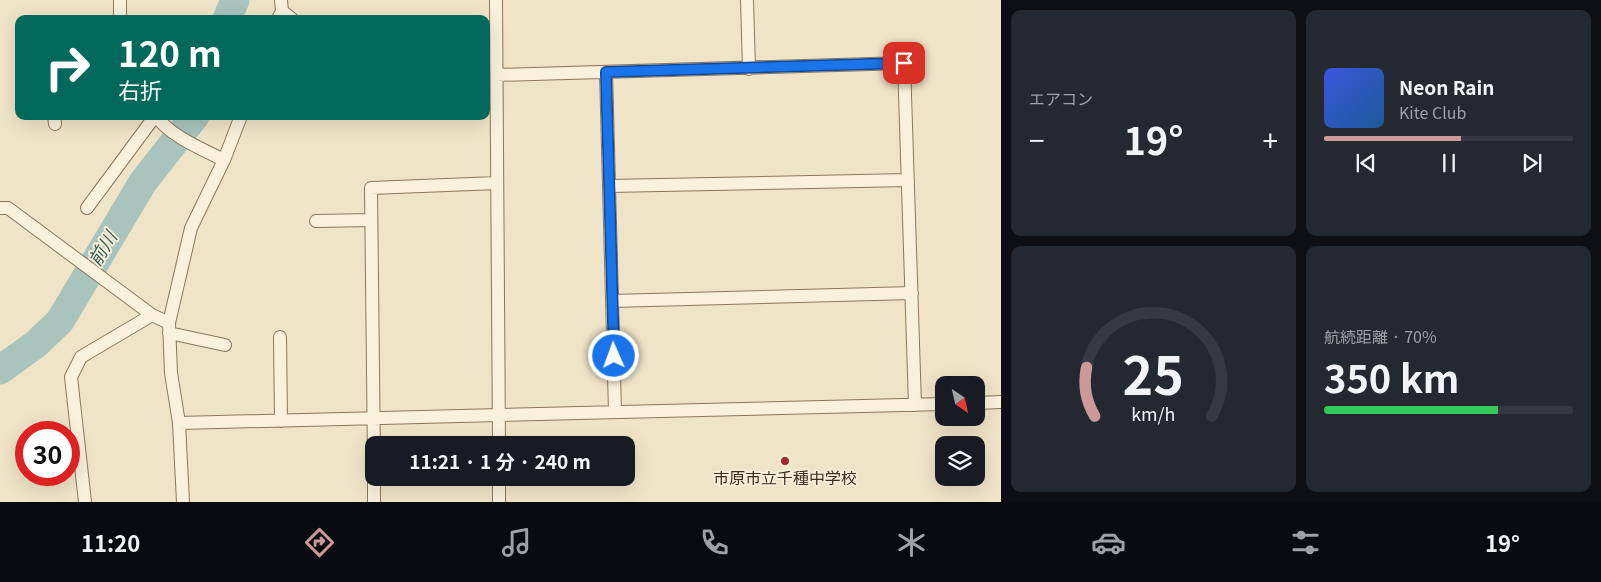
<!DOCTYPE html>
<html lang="ja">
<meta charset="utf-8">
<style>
body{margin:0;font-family:Georgia,"Noto Sans JP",serif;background:#242831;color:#f1f3f6;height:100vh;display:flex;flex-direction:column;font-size:19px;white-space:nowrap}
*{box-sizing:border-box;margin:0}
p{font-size:16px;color:#9ea1a6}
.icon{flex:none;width:28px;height:28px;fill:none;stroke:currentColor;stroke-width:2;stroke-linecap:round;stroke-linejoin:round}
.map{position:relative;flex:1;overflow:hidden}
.drawer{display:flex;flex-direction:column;gap:10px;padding:10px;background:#0d0f14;width:600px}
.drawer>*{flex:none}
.hud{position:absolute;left:15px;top:15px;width:475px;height:105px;border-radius:10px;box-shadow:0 5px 20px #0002;background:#00695c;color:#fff;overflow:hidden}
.needle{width:32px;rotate:146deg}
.tools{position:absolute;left:935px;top:376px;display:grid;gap:10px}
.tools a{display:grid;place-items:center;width:50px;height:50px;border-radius:10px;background:#171b24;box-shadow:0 5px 20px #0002;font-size:25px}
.speed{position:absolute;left:15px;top:421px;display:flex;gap:10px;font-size:25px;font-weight:700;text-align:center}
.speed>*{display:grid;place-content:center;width:65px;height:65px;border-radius:50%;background:#171b24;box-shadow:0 5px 20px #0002;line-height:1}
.speed .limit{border:8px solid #d22;background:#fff;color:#111}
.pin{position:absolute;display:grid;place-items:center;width:42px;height:42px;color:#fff;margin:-21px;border-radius:10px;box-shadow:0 2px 8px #0006}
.me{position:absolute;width:55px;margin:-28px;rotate:358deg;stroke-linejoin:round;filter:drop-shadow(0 0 4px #0008)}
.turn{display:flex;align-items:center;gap:18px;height:105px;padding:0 20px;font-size:22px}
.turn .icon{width:65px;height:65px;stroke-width:2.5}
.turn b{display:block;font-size:35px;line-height:42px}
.big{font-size:38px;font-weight:700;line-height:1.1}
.drawer .tile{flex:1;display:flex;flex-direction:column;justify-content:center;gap:8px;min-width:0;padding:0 18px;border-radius:10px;background:#242831}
.drawer .dial{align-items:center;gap:0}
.dial svg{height:130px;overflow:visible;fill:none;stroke:#363941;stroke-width:7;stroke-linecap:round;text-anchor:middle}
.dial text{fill:#f1f3f6;stroke:none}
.song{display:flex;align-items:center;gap:15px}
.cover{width:60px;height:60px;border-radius:8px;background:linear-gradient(135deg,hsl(230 70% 55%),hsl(210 70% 35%))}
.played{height:5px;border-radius:2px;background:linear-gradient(90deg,#cc999b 55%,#363941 55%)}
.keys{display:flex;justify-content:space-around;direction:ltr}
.heat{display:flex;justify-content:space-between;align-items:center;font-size:28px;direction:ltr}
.charge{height:8px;border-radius:4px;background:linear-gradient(90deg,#34c759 70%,#363941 0)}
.drawer .tiles{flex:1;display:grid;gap:10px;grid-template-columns:repeat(2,1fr)}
.trip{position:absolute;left:365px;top:436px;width:270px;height:50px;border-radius:10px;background:#171b24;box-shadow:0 5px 20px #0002;font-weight:700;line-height:50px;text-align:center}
.tab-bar{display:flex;height:80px;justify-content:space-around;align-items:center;background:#090b0e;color:#9ea1a6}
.tab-bar .icon{width:35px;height:35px}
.tab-bar .selected{color:#cc999b}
.tab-bar b{font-size:22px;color:#f1f3f6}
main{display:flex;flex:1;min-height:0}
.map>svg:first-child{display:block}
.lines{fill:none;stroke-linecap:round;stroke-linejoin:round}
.river{stroke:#a9c4bc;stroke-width:29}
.minor-casing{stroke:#8d765c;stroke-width:14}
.minor{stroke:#faf1dc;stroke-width:12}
.route-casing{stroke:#114b97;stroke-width:12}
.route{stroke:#1a73e8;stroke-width:9}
.poi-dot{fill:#9e2a2b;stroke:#f7eed8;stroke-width:2}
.labels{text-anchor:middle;stroke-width:4;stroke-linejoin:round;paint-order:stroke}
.poi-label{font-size:16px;fill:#3d2e20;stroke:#f7eed8}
.water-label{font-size:18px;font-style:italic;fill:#2f5d5a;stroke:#f7eed8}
</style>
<main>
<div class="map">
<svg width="1001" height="502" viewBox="0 0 1001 502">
<rect width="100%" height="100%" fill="#f0e4c8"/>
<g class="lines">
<path class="river" d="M 227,19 L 235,0
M 0,370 L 36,344 L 60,321 L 143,182 L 195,116"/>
<defs>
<path id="minor" d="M 120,0 L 120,19
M 496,0 L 499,445
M 747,0 L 749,69
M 282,11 L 292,19
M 278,19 L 282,11 L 281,0
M 606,72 L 615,412
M 497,75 L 904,63 L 915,405
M 54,116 L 55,124
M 156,116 C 170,136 202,149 224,160
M 609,186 L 908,180
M 0,208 L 8,208 L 152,315 L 169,323
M 87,208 L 155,116
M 316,221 L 371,220
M 612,301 L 912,293
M 169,333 L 225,345
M 280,337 L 281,421
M 976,403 L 1001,402
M 179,423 L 944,404
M 374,461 L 371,188 L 497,183
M 374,478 L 374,502
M 499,478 L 499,502
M 85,502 L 71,377 L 81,357 L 152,315
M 183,502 L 179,423 L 171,373 L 169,323 L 191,228 L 224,160 L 241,116"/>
</defs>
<use href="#minor" class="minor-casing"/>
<use href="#minor" class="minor"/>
</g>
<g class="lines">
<defs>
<path id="route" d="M 614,356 L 606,72 L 904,63"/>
</defs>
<use href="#route" class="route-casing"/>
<use href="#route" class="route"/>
</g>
<circle class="poi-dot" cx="785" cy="461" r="5"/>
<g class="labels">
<g class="poi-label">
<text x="785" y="484">市原市立千種中学校</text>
</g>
<g class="water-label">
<text transform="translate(103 249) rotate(-59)" y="6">前川</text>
</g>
</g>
</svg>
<div class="tools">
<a><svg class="needle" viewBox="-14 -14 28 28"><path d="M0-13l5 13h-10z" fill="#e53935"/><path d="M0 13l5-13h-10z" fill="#9ea1a6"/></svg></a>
<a><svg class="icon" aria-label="layers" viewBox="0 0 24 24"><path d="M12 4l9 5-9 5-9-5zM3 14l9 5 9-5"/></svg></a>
</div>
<div class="speed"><div class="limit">30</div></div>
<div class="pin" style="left:904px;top:63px;background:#d93025"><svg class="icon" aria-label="arrive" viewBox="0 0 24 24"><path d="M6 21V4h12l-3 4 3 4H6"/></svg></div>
<svg class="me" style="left:614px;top:356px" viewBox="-20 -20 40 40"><circle r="17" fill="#1a73e8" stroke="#fff" stroke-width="3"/><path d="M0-11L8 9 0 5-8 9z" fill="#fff"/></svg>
<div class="trip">11:21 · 1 分 · 240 m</div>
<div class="hud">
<div class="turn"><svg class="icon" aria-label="right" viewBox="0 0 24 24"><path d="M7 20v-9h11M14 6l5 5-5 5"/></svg><div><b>120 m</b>右折</div></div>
</div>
</div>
<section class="drawer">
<div class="tiles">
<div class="tile"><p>エアコン</p>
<div class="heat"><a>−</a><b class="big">19°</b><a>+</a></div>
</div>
<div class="tile">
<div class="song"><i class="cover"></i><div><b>Neon Rain</b><p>Kite Club</p></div></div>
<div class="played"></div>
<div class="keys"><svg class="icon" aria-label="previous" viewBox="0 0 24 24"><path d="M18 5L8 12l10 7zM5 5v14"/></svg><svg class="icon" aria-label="pause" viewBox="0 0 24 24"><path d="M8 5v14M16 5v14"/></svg><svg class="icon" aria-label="next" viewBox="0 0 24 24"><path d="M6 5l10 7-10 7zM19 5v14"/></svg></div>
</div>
<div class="tile dial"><svg viewBox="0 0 100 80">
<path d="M14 69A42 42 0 1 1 86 69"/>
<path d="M14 69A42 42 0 0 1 9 39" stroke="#cc999b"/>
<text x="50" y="56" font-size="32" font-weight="700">25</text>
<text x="50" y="72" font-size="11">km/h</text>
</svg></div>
<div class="tile"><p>航続距離 · 70%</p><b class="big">350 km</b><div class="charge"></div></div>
</div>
</section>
</main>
<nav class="tab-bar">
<b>11:20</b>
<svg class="icon selected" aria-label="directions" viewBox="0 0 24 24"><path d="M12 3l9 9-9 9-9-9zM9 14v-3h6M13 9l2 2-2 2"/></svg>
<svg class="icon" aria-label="music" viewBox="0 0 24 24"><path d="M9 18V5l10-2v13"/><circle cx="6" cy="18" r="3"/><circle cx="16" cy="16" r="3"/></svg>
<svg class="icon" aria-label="phone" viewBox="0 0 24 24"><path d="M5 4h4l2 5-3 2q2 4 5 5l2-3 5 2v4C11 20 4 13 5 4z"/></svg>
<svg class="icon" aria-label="climate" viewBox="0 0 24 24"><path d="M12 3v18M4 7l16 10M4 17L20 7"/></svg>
<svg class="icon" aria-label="car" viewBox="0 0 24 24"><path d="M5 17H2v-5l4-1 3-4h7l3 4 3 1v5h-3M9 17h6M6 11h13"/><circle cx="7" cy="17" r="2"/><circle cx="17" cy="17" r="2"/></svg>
<svg class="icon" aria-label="filters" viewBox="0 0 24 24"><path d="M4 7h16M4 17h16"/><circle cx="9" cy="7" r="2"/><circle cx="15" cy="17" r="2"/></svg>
<b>19°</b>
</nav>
